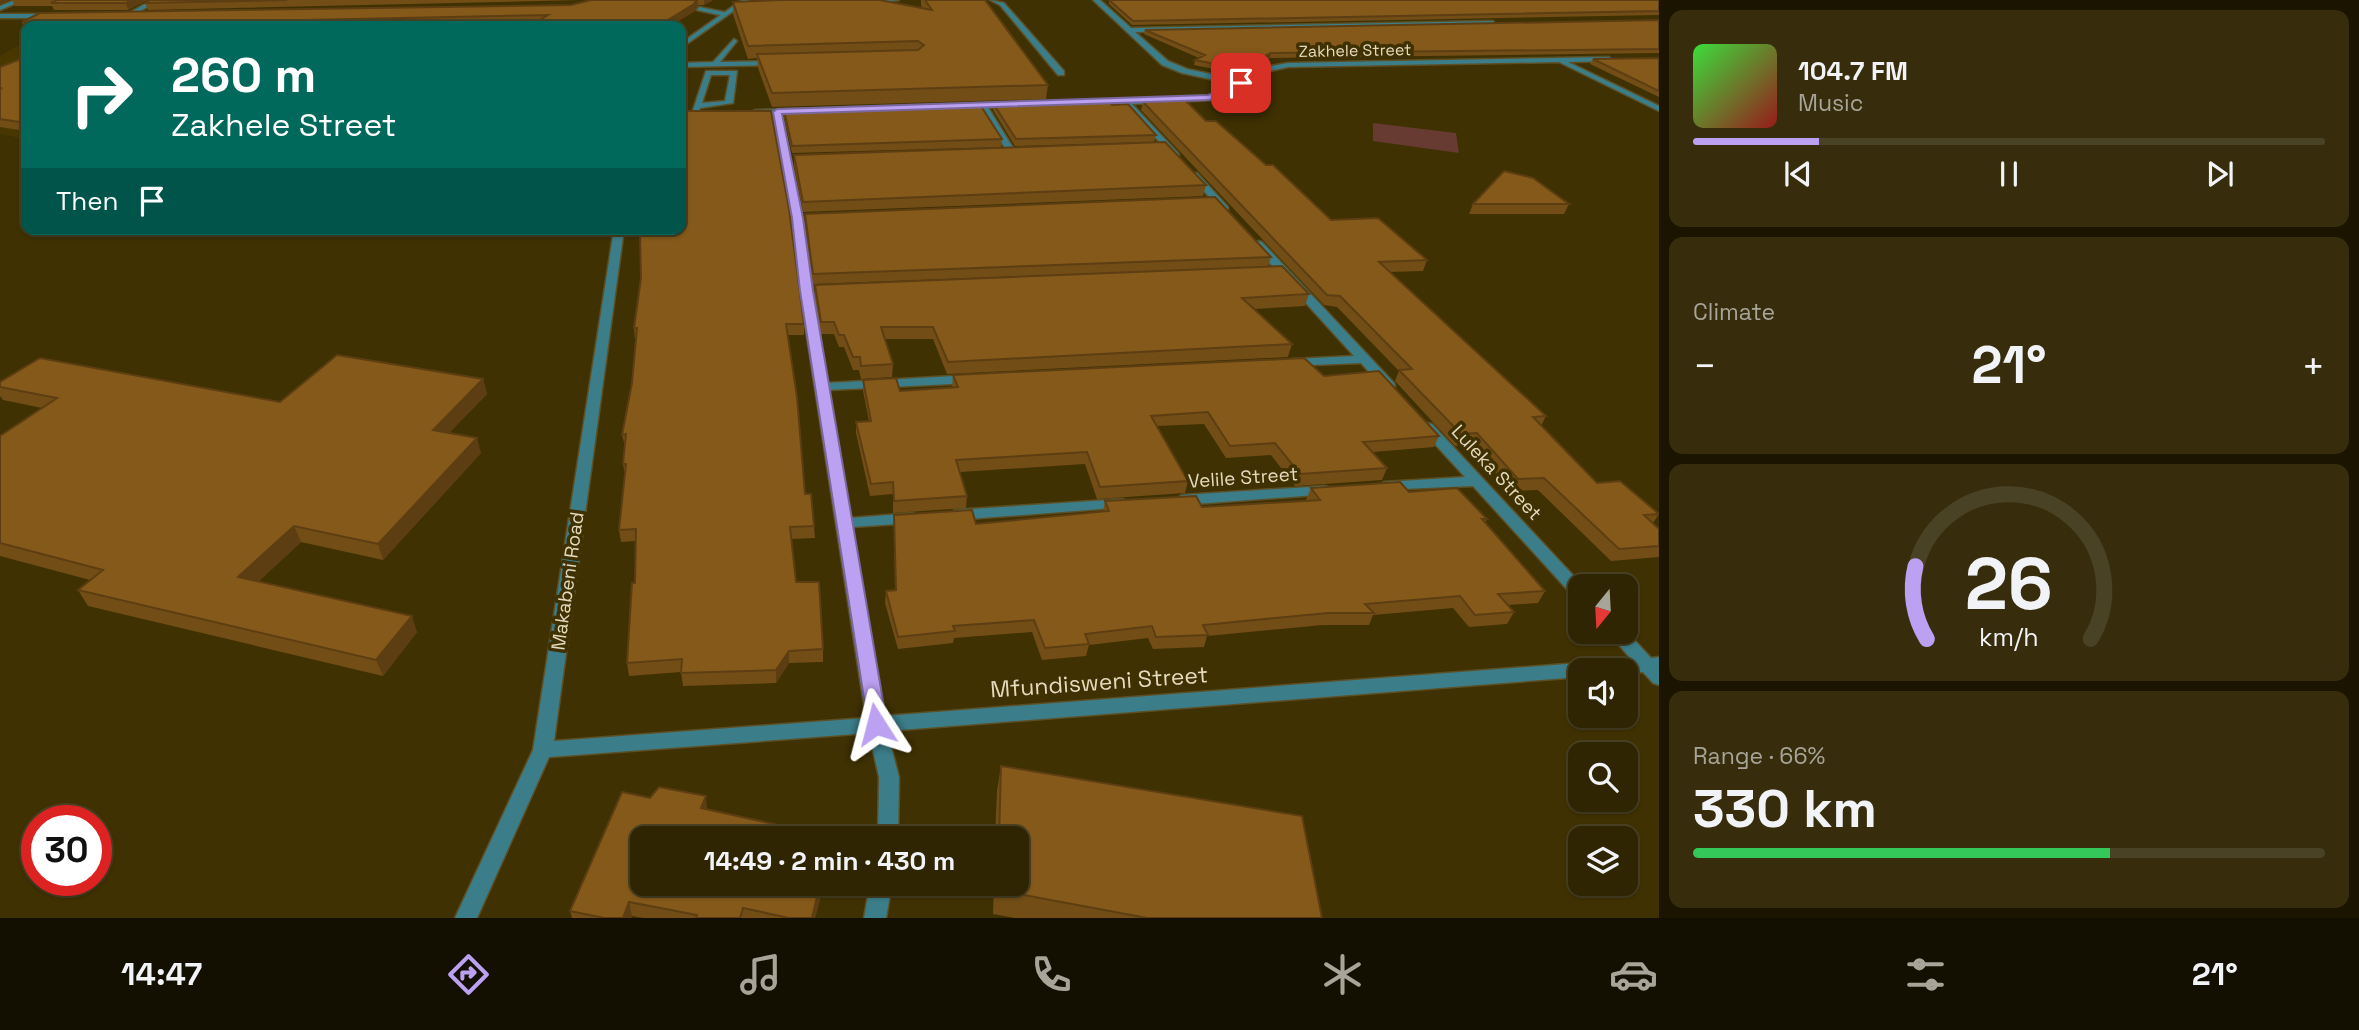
<!DOCTYPE html>
<meta charset="utf-8">
<style>
body{margin:0;font-family:"Space Grotesk",sans-serif;background:#372d0c;color:#f1f3f6;height:100vh;display:flex;flex-direction:column;font-size:26px;white-space:nowrap}
*{box-sizing:border-box;margin:0}
p{font-size:23px;color:#a7a599}
.icon{flex:none;width:38px;height:38px;fill:none;stroke:currentColor;stroke-width:2;stroke-linecap:round;stroke-linejoin:round}
.map{position:relative;flex:1;overflow:hidden}
.drawer{display:flex;flex-direction:column;gap:10px;padding:10px;background:#1a1401;width:700px}
.drawer>*{flex:none}
.guide{position:absolute;left:21px;top:21px;width:665px;height:214px;border-radius:14px;box-shadow:0 2px 5px #0004,0 0 0 2px #4a4224;background:#00695c;color:#fff;overflow:hidden}
.needle{width:46px;rotate:198deg}
.tools{position:absolute;left:1568px;top:574px;display:grid;gap:14px}
.tools a{display:grid;place-items:center;width:70px;height:70px;border-radius:14px;background:#2f2502;box-shadow:0 2px 5px #0004,0 0 0 2px #4a4224;font-size:35px}
.speed{position:absolute;left:21px;top:805px;display:flex;gap:14px;font-size:35px;font-weight:700;text-align:center}
.speed>*{display:grid;place-content:center;width:91px;height:91px;border-radius:50%;background:#2f2502;box-shadow:0 2px 5px #0004,0 0 0 2px #4a4224;line-height:1}
.speed .limit{border:10px solid #d22;background:#fff;color:#111}
.pin{position:absolute;display:grid;place-items:center;width:60px;height:60px;color:#fff;margin:-30px;border-radius:14px;box-shadow:0 4px 10px #0006}
.me{position:absolute;width:77px;margin:-38px;rotate:351deg;stroke-linejoin:round;filter:drop-shadow(0 0 5px #0008)}
.turn{display:flex;align-items:center;gap:24px;height:147px;padding:0 35px;font-size:32px}
.turn .icon{width:91px;height:91px;stroke-width:2.5}
.turn b{display:block;font-size:49px;line-height:60px}
.then{display:flex;align-items:center;height:66px;padding:0 35px;background:#0003;gap:14px;font-size:26px}
.big{font-size:52px;font-weight:600;line-height:1.1}
.drawer .tile{flex:1;display:flex;flex-direction:column;justify-content:center;gap:10px;min-width:0;padding:0 24px;border-radius:14px;background:#372d0c}
.drawer .dial{align-items:center;gap:0}
.dial svg{height:182px;overflow:visible;fill:none;stroke:#4a4224;stroke-width:7;stroke-linecap:round;text-anchor:middle}
.dial text{fill:#f1f3f6;stroke:none}
.song{display:flex;align-items:center;gap:21px}
.cover{width:84px;height:84px;border-radius:10px;background:linear-gradient(135deg,hsl(120 70% 55%),hsl(0 70% 35%))}
.played{height:7px;border-radius:4px;background:linear-gradient(90deg,#bca0f2 20%,#4a4224 20%)}
.keys{display:flex;justify-content:space-around;direction:ltr}
.heat{display:flex;justify-content:space-between;align-items:center;font-size:38px;direction:ltr}
.charge{height:10px;border-radius:5px;background:linear-gradient(90deg,#34c759 66%,#4a4224 0)}
.trip{position:absolute;left:630px;top:826px;width:399px;height:70px;border-radius:14px;background:#2f2502;box-shadow:0 2px 5px #0004,0 0 0 2px #4a4224;font-weight:600;line-height:70px;text-align:center}
.tab-bar{display:flex;height:112px;justify-content:space-around;align-items:center;background:#130f01;color:#a7a599}
.tab-bar .icon{width:49px;height:49px}
.tab-bar .active{color:#bca0f2}
.tab-bar b{font-size:32px;color:#f1f3f6}
main{display:flex;flex:1;min-height:0}
.map>svg:first-child{display:block}
.built{fill:#483800}
.green{fill:#673a32}
.lines{fill:none;stroke-linecap:round;stroke-linejoin:round}
.service-casing{stroke:#5d4f24;stroke-width:3}
.pedestrian-casing{stroke:#5d4f24;stroke-width:3}
.minor-casing{stroke:#5d4f24;stroke-width:3}
.tertiary-casing{stroke:#5d4f24;stroke-width:3}
.service{fill:#3b7e8a;fill-rule:evenodd}
.pedestrian{fill:#3b7e8a;fill-rule:evenodd}
.minor{fill:#3b7e8a;fill-rule:evenodd}
.tertiary{fill:#3b7e8a;fill-rule:evenodd}
.wall{fill:#724d16}
.shaded-wall{fill:#5d3e12}
.building{fill:#85591a;stroke:#5d3e12;stroke-width:2}
.route{fill:#bca0f2;stroke:#7a689d;stroke-width:2}
.labels{text-anchor:middle;stroke-width:7;stroke-linejoin:round;paint-order:stroke}
.far-street-label{font-size:16px;fill:#e4dabd;stroke:#3f3102}
.street-label{font-size:19px;fill:#e4dabd;stroke:#3f3102}
.near-street-label{font-size:23px;fill:#e4dabd;stroke:#3f3102}
</style>
<main>
<div class="map">
<svg width="1659" height="918" viewBox="0 0 1659 918">
<rect width="100%" height="100%" fill="#3f3102"/>
<path class="built" d="M 26,41 L 26,139 L 0,134 L 0,56 Z"/>
<path class="green" d="M 1373,123 L 1456,133 L 1459,153 L 1373,141 Z"/>
<g class="lines">
<defs>
<path id="service" d="M 864,0 L 899,0 L 866,3 Z
M 990,0 L 1004,3 L 1064,71 L 1064,75 L 1058,75 L 1000,5 Z
M 699,7 L 724,12 L 727,14 L 724,16 L 697,10 Z
M 734,39 L 737,41 L 720,62 L 774,61 L 778,63 L 774,65 L 681,67 L 681,63 L 713,62 Z
M 706,71 L 737,71 L 733,103 L 700,108 L 697,116 L 691,116 ZM 730,75 L 725,101 L 702,103 L 711,75 Z"/>
<path id="pedestrian" d="M 980,104 L 986,104 L 1015,151 L 1014,153 L 1008,153 L 979,106 Z"/>
<path id="minor" d="M 152,0 L 159,0 L 132,16 L 117,15 L 129,13 Z
M 742,0 L 749,0 L 681,48 L 681,43 Z
M 1093,0 L 1100,0 L 1131,28 L 1493,21 L 1495,24 L 1135,32 L 1168,61 L 1187,69 L 1239,80 L 1265,67 L 1288,63 L 1609,57 L 1612,61 L 1568,62 L 1659,106 L 1659,111 L 1559,62 L 1288,67 L 1270,71 L 1210,100 L 1132,104 L 1178,153 L 1179,155 L 1175,158 L 1123,104 L 1090,105 L 1086,103 L 1090,101 L 1209,96 L 1233,84 L 1182,73 L 1162,65 Z
M 0,14 L 51,14 L 54,16 L 51,18 L 0,18 Z
M 1011,103 L 1014,103 L 1014,107 L 965,108 L 961,106 L 965,104 Z
M 801,109 L 804,109 L 804,113 L 781,114 L 802,218 L 827,383 L 972,375 L 978,379 L 972,383 L 828,390 L 850,518 L 913,513 L 921,518 L 913,523 L 852,527 L 884,716 L 1631,659 L 1608,632 L 1626,631 L 1651,658 L 1659,657 L 1659,685 L 1653,683 L 1643,672 L 1626,673 L 1626,670 L 1580,670 L 1580,677 L 887,731 L 899,777 L 898,838 L 878,838 L 879,777 L 869,733 L 549,757 L 477,918 L 455,918 L 533,750 L 614,229 L 624,229 L 554,741 L 866,718 L 800,291 L 792,218 L 773,114 L 755,114 L 751,112 L 755,110 Z
M 1191,173 L 1197,173 L 1228,207 L 1228,211 L 1222,211 L 1191,177 Z
M 1258,241 L 1262,242 L 1394,383 L 1395,386 L 1394,389 L 1384,389 L 1361,363 L 1288,366 L 1286,363 L 1292,359 L 1354,356 L 1254,246 L 1253,244 Z
M 1427,423 L 1432,424 L 1583,586 L 1580,586 L 1580,599 L 1574,597 L 1473,486 L 1379,490 L 1377,487 L 1384,482 L 1465,477 L 1422,430 L 1420,427 L 1422,424 Z
M 1325,486 L 1330,488 L 1332,491 L 1330,494 L 1182,505 L 1175,500 L 1182,495 Z
M 1123,499 L 1130,504 L 1128,507 L 955,520 L 948,515 L 955,510 Z
M 870,884 L 892,884 L 886,918 L 864,918 Z"/>
<path id="tertiary" d="M 15,0 L 24,0 L 0,10 L 0,6 Z"/>
</defs>
<use href="#service" class="service-casing"/>
<use href="#pedestrian" class="pedestrian-casing"/>
<use href="#minor" class="minor-casing"/>
<use href="#tertiary" class="tertiary-casing"/>
<use href="#service" class="service"/>
<use href="#pedestrian" class="pedestrian"/>
<use href="#minor" class="minor"/>
<use href="#tertiary" class="tertiary"/>
</g>
<path class="wall" d="M 12,0 L 147,0 L 128,10 L 54,10 L 52,6 L 15,6 Z
M 150,0 L 581,0 L 148,10 L 145,3 Z
M 591,0 L 713,0 L 704,5 L 698,5 L 695,11 L 670,26 L 533,26 L 533,24 L 536,22 L 351,26 L 26,26 L 26,29 L 25,29 L 22,22 L 571,5 Z
M 921,0 L 985,0 L 1048,85 L 1046,99 L 772,107 L 758,68 L 757,58 L 748,59 L 733,14 L 733,2 L 922,8 L 921,5 Z
M 1109,0 L 1659,0 L 1659,15 L 1132,25 L 1109,4 Z
M 1659,20 L 1659,53 L 1270,58 L 1238,74 L 1194,65 L 1195,60 L 1199,58 L 1144,34 L 1145,30 Z
M 26,57 L 26,131 L 0,127 L 0,67 Z
M 1659,58 L 1659,97 L 1590,64 L 1593,59 Z
M 1143,102 L 1206,121 L 1266,165 L 1331,220 L 1427,260 L 1423,271 L 1389,272 L 1546,416 L 1541,426 L 1597,483 L 1659,514 L 1653,523 L 1659,529 L 1659,557 L 1611,561 L 1538,490 L 1511,491 L 1471,445 L 1455,446 L 1395,381 L 1399,371 L 1337,307 L 1324,305 L 1141,110 Z
M 993,103 L 1112,105 L 1156,135 L 1154,142 L 1015,146 L 993,110 Z
M 784,110 L 1002,139 L 1001,147 L 792,153 L 784,117 Z
M 794,155 L 1206,185 L 1203,196 L 803,212 L 794,165 Z
M 1473,204 L 1569,204 L 1564,214 L 1469,214 Z
M 805,214 L 1271,257 L 1268,267 L 813,284 L 805,223 Z
M 815,285 L 1309,294 L 1305,306 L 1254,309 L 1292,344 L 1288,357 L 947,374 L 933,339 L 885,339 L 893,364 L 892,377 L 861,379 L 859,370 L 853,370 L 844,347 L 839,347 L 834,334 L 821,334 L 815,297 Z
M 804,324 L 804,335 L 787,335 L 805,494 L 814,526 L 815,538 L 791,539 L 796,582 L 823,649 L 823,662 L 789,663 L 776,683 L 683,686 L 681,672 L 629,676 L 627,663 L 635,583 L 636,541 L 621,542 L 619,530 L 625,476 L 623,464 L 625,446 L 622,435 L 632,383 L 636,339 L 635,340 L 634,328 Z
M 953,375 L 1324,376 L 1439,436 L 1434,447 L 1373,452 L 1387,468 L 1382,480 L 1295,486 L 1271,455 L 1226,458 L 1204,424 L 1157,426 L 1188,481 L 1185,493 L 1097,499 L 1085,464 L 960,472 L 967,496 L 966,508 L 893,513 L 893,494 L 870,496 L 856,433 L 856,422 L 869,421 L 863,391 L 863,380 L 900,391 L 952,388 Z
M 483,379 L 487,394 L 449,433 L 481,453 L 383,560 L 301,542 L 259,581 L 417,632 L 383,676 L 88,606 L 78,590 L 90,580 L 0,556 L 0,436 L 42,408 L 3,400 L 0,396 L 0,382 L 280,402 Z
M 1311,488 L 1409,492 L 1487,519 L 1485,523 L 1545,591 L 1538,603 L 1507,605 L 1514,612 L 1507,624 L 1469,627 L 1453,608 L 1373,615 L 1369,625 L 1323,625 L 1207,636 L 1204,647 L 1153,649 L 1148,638 L 1089,645 L 1086,656 L 1042,660 L 1032,632 L 954,638 L 953,643 L 898,649 L 885,603 L 886,591 L 895,590 L 894,515 L 976,524 L 1103,512 L 1105,501 L 1202,507 L 1307,501 L 1306,500 Z
M 1001,766 L 1322,918 L 1015,918 L 993,914 L 994,884 L 1017,884 L 1017,838 L 995,838 L 997,791 Z
M 642,838 L 823,888 L 815,918 L 644,918 L 632,916 L 631,918 L 572,918 L 570,911 Z"/>
<path class="shaded-wall" d="M 0,0 L 10,0 L 0,5 Z
M 132,0 L 147,0 L 128,10 L 126,3 Z
M 696,0 L 698,0 L 698,5 L 695,11 L 670,26 L 658,26 Z
M 704,0 L 713,0 L 704,5 Z
M 1271,53 L 1270,58 L 1238,74 L 1239,69 Z
M 483,379 L 487,394 L 437,445 L 433,430 Z
M 477,438 L 481,453 L 383,560 L 378,544 Z
M 294,526 L 301,542 L 246,593 L 238,577 Z
M 412,616 L 417,632 L 383,676 L 376,660 Z
M 789,651 L 789,663 L 776,683 L 776,670 Z
M 706,796 L 707,810 L 701,808 Z
M 820,884 L 823,884 L 823,888 L 815,918 L 812,918 Z
M 629,902 L 632,916 L 631,918 L 623,918 Z"/>
<path class="building" d="M 57,0 L 132,0 L 126,3 L 51,3 Z
M 150,0 L 287,0 L 145,3 Z
M 591,0 L 696,0 L 694,4 L 658,26 L 565,26 L 533,24 L 548,15 L 258,21 L 258,26 L 82,26 L 98,21 L 22,22 L 40,13 L 571,5 Z
M 781,0 L 880,0 L 932,10 L 925,0 L 985,0 L 1048,85 L 772,93 L 757,54 L 918,50 L 924,45 L 918,41 L 748,46 L 733,2 Z
M 1109,0 L 1659,0 L 1659,11 L 1133,21 Z
M 1659,20 L 1659,49 L 1271,53 L 1239,69 L 1195,60 L 1205,55 L 1145,30 Z
M 26,57 L 26,123 L 0,119 L 0,89 L 2,88 L 0,88 L 0,67 Z
M 1659,58 L 1659,91 L 1593,59 Z
M 1185,100 L 1206,121 L 1216,121 L 1266,165 L 1273,165 L 1331,220 L 1378,218 L 1427,260 L 1379,262 L 1546,416 L 1533,417 L 1597,483 L 1620,481 L 1659,514 L 1644,515 L 1659,529 L 1659,546 L 1619,549 L 1544,478 L 1518,479 L 1477,433 L 1461,434 L 1399,370 L 1412,369 L 1340,296 L 1327,295 L 1143,102 Z
M 1108,101 L 1112,105 L 1128,104 L 1156,135 L 1016,139 L 993,103 Z
M 979,103 L 1002,139 L 792,146 L 784,110 Z
M 681,111 L 771,111 L 789,209 L 804,324 L 786,324 L 797,397 L 805,494 L 811,494 L 814,526 L 790,527 L 796,582 L 819,582 L 823,649 L 789,651 L 776,670 L 681,673 L 682,659 L 627,663 L 632,583 L 635,583 L 636,529 L 619,530 L 626,464 L 623,464 L 626,434 L 622,435 L 632,383 L 637,328 L 634,328 L 641,278 L 640,233 L 641,229 L 681,229 Z
M 1165,142 L 1206,185 L 803,202 L 794,155 Z
M 1504,171 L 1533,178 L 1569,204 L 1473,204 Z
M 1215,197 L 1271,257 L 813,274 L 805,214 Z
M 1282,266 L 1309,294 L 1242,298 L 1292,344 L 948,362 L 933,327 L 881,327 L 893,364 L 861,366 L 860,357 L 853,357 L 844,335 L 839,335 L 834,322 L 821,322 L 815,285 Z
M 337,355 L 483,379 L 433,430 L 477,438 L 378,544 L 294,526 L 238,577 L 412,616 L 376,660 L 78,590 L 103,570 L 0,543 L 0,436 L 57,398 L 0,387 L 0,382 L 40,358 L 280,402 Z
M 1304,358 L 1324,376 L 1379,371 L 1439,436 L 1363,442 L 1387,468 L 1300,474 L 1275,443 L 1230,446 L 1208,412 L 1151,416 L 1188,481 L 1100,487 L 1087,452 L 956,460 L 967,496 L 894,501 L 893,482 L 871,484 L 856,422 L 871,421 L 863,380 L 896,378 L 900,391 L 958,387 L 953,375 Z
M 1400,482 L 1409,492 L 1457,488 L 1487,519 L 1482,519 L 1545,591 L 1498,594 L 1514,612 L 1475,615 L 1460,596 L 1365,604 L 1374,613 L 1328,613 L 1203,625 L 1208,635 L 1156,637 L 1152,626 L 1085,634 L 1089,644 L 1045,648 L 1034,620 L 953,626 L 955,631 L 898,637 L 886,591 L 896,590 L 894,515 L 972,510 L 976,524 L 1109,511 L 1105,501 L 1196,496 L 1202,507 L 1320,500 L 1311,488 Z
M 1001,766 L 1302,816 L 1322,918 L 1147,918 L 997,890 L 997,884 L 1017,884 L 1017,838 L 999,838 Z
M 659,787 L 706,796 L 701,808 L 810,832 L 808,838 L 642,838 L 642,884 L 820,884 L 812,918 L 789,918 L 743,908 L 740,918 L 696,918 L 697,915 L 629,902 L 623,918 L 604,918 L 570,911 L 622,792 L 650,798 Z"/>
<path class="route" d="M 1241,81 L 1244,85 L 1210,100 L 782,114 L 803,218 L 813,291 L 887,724 L 884,730 L 876,732 L 869,730 L 800,291 L 792,218 L 773,112 L 777,109 L 1208,95 Z"/>
<g class="labels">
<g class="far-street-label">
<text transform="translate(1355 50) rotate(-1)" y="6">Zakhele Street</text>
</g>
<g class="street-label">
<text transform="translate(1497 472) rotate(47)" y="7">Luleka Street</text>
<text transform="translate(1243 477) rotate(-4)" y="7">Velile Street</text>
<text transform="translate(567 581) rotate(-82)" y="7">Makabeni Road</text>
</g>
<g class="near-street-label">
<text transform="translate(1099 682) rotate(-4)" y="8">Mfundisweni Street</text>
</g>
</g>
</svg>
<div class="tools">
<a><svg class="needle" viewBox="-14 -14 28 28"><path d="M0-13l5 13h-10z" fill="#e53935"/><path d="M0 13l5-13h-10z" fill="#a7a599"/></svg></a>
<a><svg class="icon" aria-label="sound" viewBox="0 0 24 24"><path d="M4 9h4l5-4v14l-5-4H4zM17 9q2 3 0 6"/></svg></a>
<a><svg class="icon" aria-label="search" viewBox="0 0 24 24"><circle cx="10" cy="10" r="6"/><path d="M15 15l6 6"/></svg></a>
<a><svg class="icon" aria-label="layers" viewBox="0 0 24 24"><path d="M12 4l9 5-9 5-9-5zM3 14l9 5 9-5"/></svg></a>
</div>
<div class="speed"><div class="limit">30</div></div>
<div class="pin" style="left:1241px;top:83px;background:#d93025"><svg class="icon" aria-label="arrive" viewBox="0 0 24 24"><path d="M6 21V4h12l-3 4 3 4H6"/></svg></div>
<svg class="me" style="left:876px;top:724px" viewBox="-20 -20 40 40"><path d="M0-17L14 15 0 8-14 15z" fill="#bca0f2" stroke="#fff" stroke-width="4"/></svg>
<div class="trip">14:49 · 2 min · 430 m</div>
<div class="guide">
<div class="turn"><svg class="icon" aria-label="right" viewBox="0 0 24 24"><path d="M7 20v-9h11M14 6l5 5-5 5"/></svg><div><b>260 m</b>Zakhele Street</div></div>
<div class="then">Then<svg class="icon" aria-label="arrive" viewBox="0 0 24 24"><path d="M6 21V4h12l-3 4 3 4H6"/></svg></div>
</div>
</div>
<section class="drawer">
<div class="tile">
<div class="song"><i class="cover"></i><div><b>104.7 FM</b><p>Music</p></div></div>
<div class="played"></div>
<div class="keys"><svg class="icon" aria-label="previous" viewBox="0 0 24 24"><path d="M18 5L8 12l10 7zM5 5v14"/></svg><svg class="icon" aria-label="pause" viewBox="0 0 24 24"><path d="M8 5v14M16 5v14"/></svg><svg class="icon" aria-label="next" viewBox="0 0 24 24"><path d="M6 5l10 7-10 7zM19 5v14"/></svg></div>
</div>
<div class="tile"><p>Climate</p>
<div class="heat"><a>−</a><b class="big">21°</b><a>+</a></div>
</div>
<div class="tile dial"><svg viewBox="0 0 100 80">
<path d="M14 69A42 42 0 1 1 86 69"/>
<path d="M14 69A42 42 0 0 1 9 37" stroke="#bca0f2"/>
<text x="50" y="56" font-size="32" font-weight="700">26</text>
<text x="50" y="72" font-size="11">km/h</text>
</svg></div>
<div class="tile"><p>Range · 66%</p><b class="big">330 km</b><div class="charge"></div></div>
</section>
</main>
<nav class="tab-bar">
<b>14:47</b>
<svg class="icon active" aria-label="directions" viewBox="0 0 24 24"><path d="M12 3l9 9-9 9-9-9zM9 14v-3h6M13 9l2 2-2 2"/></svg>
<svg class="icon" aria-label="music" viewBox="0 0 24 24"><path d="M9 18V5l10-2v13"/><circle cx="6" cy="18" r="3"/><circle cx="16" cy="16" r="3"/></svg>
<svg class="icon" aria-label="phone" viewBox="0 0 24 24"><path d="M5 4h4l2 5-3 2q2 4 5 5l2-3 5 2v4C11 20 4 13 5 4z"/></svg>
<svg class="icon" aria-label="climate" viewBox="0 0 24 24"><path d="M12 3v18M4 7l16 10M4 17L20 7"/></svg>
<svg class="icon" aria-label="car" viewBox="0 0 24 24"><path d="M5 17H2v-5l4-1 3-4h7l3 4 3 1v5h-3M9 17h6M6 11h13"/><circle cx="7" cy="17" r="2"/><circle cx="17" cy="17" r="2"/></svg>
<svg class="icon" aria-label="filters" viewBox="0 0 24 24"><path d="M4 7h16M4 17h16"/><circle cx="9" cy="7" r="2"/><circle cx="15" cy="17" r="2"/></svg>
<b>21°</b>
</nav>
